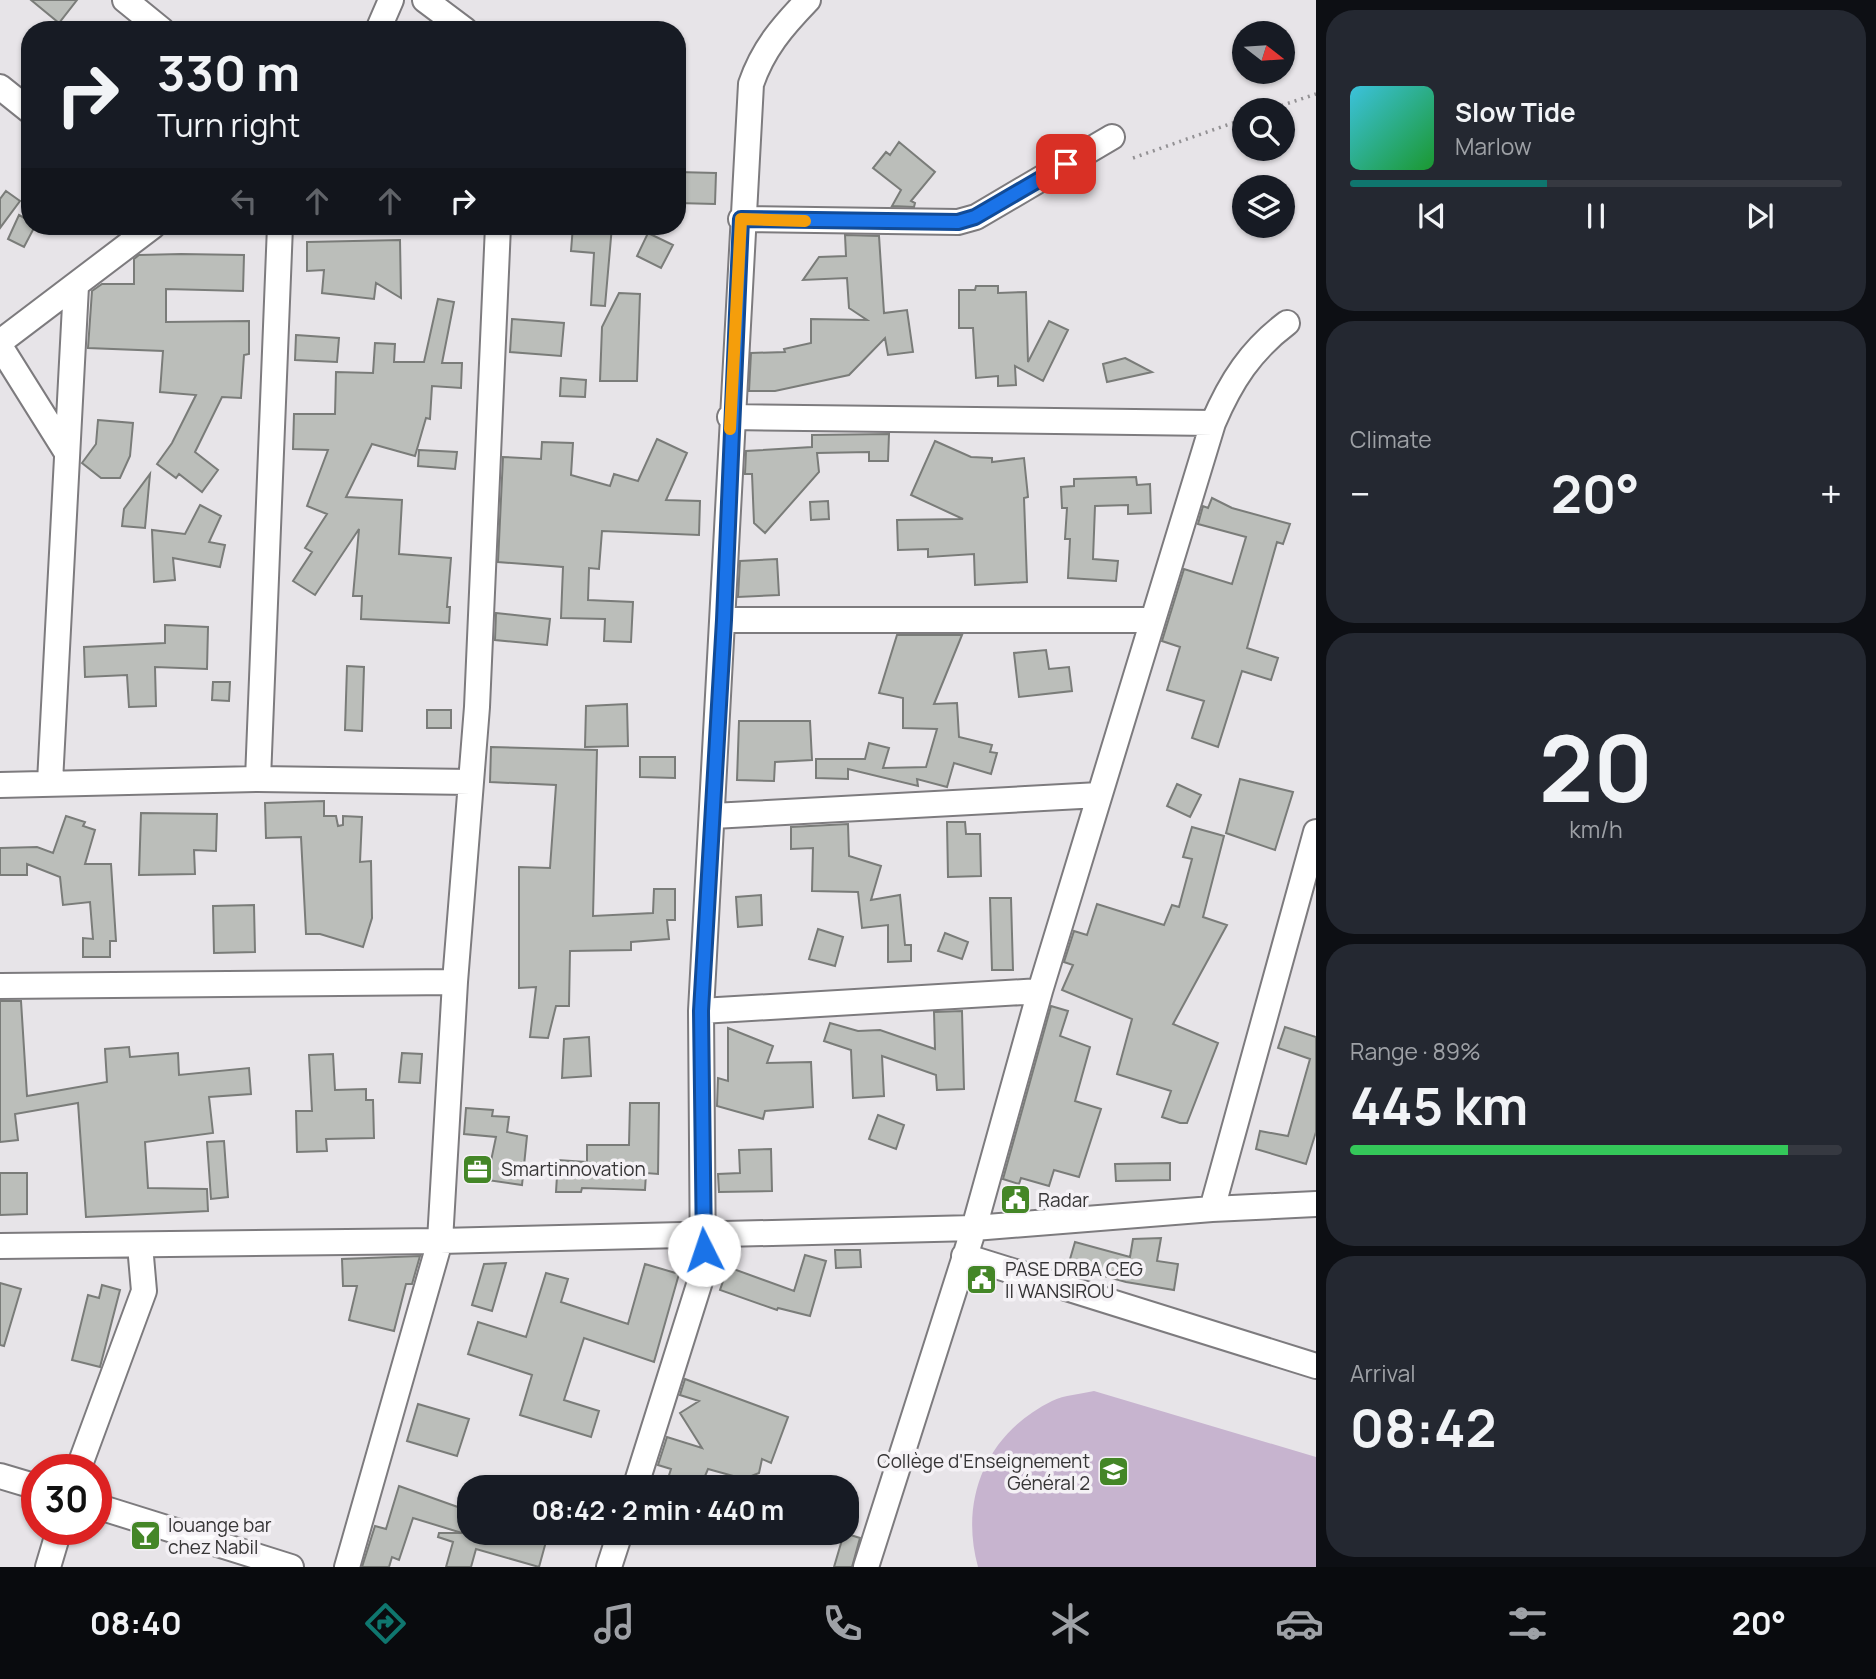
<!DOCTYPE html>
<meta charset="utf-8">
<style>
body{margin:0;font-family:Manrope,sans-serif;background:#242831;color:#f1f3f6;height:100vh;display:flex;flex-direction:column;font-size:26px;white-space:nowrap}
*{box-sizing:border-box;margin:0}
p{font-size:23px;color:#9ea1a6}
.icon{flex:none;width:38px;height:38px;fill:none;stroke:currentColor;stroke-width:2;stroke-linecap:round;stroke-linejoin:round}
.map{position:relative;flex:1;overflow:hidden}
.side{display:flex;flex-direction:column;gap:10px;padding:10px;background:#0d0f14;width:560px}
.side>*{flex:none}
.top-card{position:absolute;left:21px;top:21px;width:665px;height:214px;border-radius:28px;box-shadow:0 2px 5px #0004;background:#171b24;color:#f1f3f6;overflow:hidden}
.needle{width:46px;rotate:107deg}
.fabs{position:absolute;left:1232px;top:21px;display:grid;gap:14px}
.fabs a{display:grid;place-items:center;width:63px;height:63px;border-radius:50%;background:#171b24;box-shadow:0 2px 5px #0004;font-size:35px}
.speed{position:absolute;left:21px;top:1454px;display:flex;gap:14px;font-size:35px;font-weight:700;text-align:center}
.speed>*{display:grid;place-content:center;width:91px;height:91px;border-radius:50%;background:#171b24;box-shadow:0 2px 5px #0004;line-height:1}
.speed .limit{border:10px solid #d22;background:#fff;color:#111}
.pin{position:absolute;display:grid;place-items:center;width:60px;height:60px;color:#fff;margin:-30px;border-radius:14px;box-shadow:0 4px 10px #0006}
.me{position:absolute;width:77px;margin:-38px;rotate:356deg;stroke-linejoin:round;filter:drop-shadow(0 0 5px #0008)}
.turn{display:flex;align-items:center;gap:24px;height:147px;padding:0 21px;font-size:32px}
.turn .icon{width:91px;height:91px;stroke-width:2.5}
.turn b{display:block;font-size:49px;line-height:60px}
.lanes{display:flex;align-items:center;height:66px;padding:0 21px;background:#0003;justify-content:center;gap:35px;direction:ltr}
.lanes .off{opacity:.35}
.big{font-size:52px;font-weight:700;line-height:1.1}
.side .tile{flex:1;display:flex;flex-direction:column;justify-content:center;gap:10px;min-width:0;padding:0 24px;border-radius:28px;background:#242831}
.side .dial{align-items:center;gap:0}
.dial b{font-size:91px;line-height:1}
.song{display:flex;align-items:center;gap:21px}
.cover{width:84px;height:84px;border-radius:10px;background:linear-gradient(135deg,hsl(190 70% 55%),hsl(130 70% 35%))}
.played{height:7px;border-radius:4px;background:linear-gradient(90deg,#0f766e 40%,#363941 40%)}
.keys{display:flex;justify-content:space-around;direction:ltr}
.heat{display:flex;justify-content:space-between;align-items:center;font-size:38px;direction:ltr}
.charge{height:10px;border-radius:5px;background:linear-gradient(90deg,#34c759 89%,#363941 0)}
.trip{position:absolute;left:457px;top:1475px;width:402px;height:70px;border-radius:28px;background:#171b24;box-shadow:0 2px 5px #0004;font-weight:700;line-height:70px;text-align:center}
.menu{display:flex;height:112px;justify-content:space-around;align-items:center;background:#090b0e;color:#9ea1a6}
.menu .icon{width:49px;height:49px}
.menu .selected{color:#0f766e}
.menu b{font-size:32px;color:#f1f3f6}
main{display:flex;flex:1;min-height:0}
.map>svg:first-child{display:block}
.green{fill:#c7b4cf}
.building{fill:#bbbeba;stroke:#7a7c79;stroke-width:2}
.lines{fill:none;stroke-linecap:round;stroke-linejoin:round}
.minor-casing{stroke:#7d7b7e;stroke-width:28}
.path{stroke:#939194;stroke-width:3.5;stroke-dasharray:2 5;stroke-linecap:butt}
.minor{stroke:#fff;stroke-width:24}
.route-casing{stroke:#114b97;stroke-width:18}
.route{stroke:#1a73e8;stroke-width:12}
.slow{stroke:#f59e0b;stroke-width:12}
.labels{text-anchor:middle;stroke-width:7;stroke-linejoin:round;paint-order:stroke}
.poi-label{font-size:19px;fill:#363536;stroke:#f4f1f5;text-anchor:start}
</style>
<main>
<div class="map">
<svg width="1316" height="1567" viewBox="0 0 1316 1567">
<rect width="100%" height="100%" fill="#e7e4e8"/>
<path class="green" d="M 1094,1391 L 1316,1457 L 1316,1567 L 978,1567 C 959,1498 987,1433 1052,1401 C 1064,1395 1081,1394 1094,1391 Z"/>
<path class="building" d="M 31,0 L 77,0 L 59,23 Z
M 899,142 L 935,172 L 911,201 L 915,203 L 914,207 L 892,206 L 901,190 L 873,168 L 886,152 L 890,155 Z
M 677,172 L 716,173 L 715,204 L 677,203 Z
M 6,191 L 20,201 L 0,228 L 0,199 Z
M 19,215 L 30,221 L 30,226 L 35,226 L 24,247 L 8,239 Z
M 573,226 L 612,226 L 605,306 L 591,305 L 594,253 L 571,251 Z
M 648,233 L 673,245 L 661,268 L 637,256 Z
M 845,235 L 879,236 L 884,313 L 907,310 L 913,352 L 888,355 L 885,338 L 849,375 L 775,391 L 749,391 L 751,353 L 785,352 L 784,349 L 811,343 L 811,319 L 867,320 L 849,308 L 847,278 L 803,280 L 819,257 L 846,256 Z
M 400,240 L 401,298 L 376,283 L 374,299 L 322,293 L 324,270 L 307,271 L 307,242 Z
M 181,254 L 244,255 L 243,291 L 166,289 L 166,322 L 249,321 L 249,354 L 244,355 L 241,398 L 222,397 L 195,452 L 218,470 L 202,492 L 179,474 L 176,478 L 157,464 L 172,443 L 196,395 L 160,392 L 163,351 L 88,348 L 92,291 L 102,284 L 134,284 L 134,259 L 139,255 Z
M 976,286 L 998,286 L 998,293 L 1026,292 L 1028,362 L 1049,321 L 1068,330 L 1043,381 L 1015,366 L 1016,385 L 998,386 L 998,376 L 976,378 L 973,328 L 959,328 L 959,290 L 975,290 Z
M 619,293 L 640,294 L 637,381 L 600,381 L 602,327 Z
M 438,299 L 454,302 L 442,363 L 462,363 L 461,388 L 432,386 L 430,419 L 426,418 L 415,456 L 372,444 L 346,497 L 402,500 L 399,554 L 451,558 L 447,607 L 450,607 L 449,623 L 361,619 L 362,596 L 353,596 L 359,529 L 315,595 L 293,581 L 312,552 L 305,548 L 327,514 L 307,506 L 328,450 L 293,449 L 294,414 L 335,414 L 336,372 L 373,373 L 375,343 L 395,344 L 394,362 L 424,362 Z
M 512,319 L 564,323 L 561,356 L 510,352 Z
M 296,335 L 339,338 L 337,362 L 295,360 Z
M 1125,358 L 1152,372 L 1107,382 L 1103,364 Z
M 561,378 L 586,380 L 585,397 L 560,396 Z
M 98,420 L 133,423 L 130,456 L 120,478 L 101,478 L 82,463 L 96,444 Z
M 889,434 L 888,461 L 869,461 L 869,452 L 817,453 L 819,472 L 765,533 L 754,523 L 752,474 L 745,474 L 746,451 L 812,447 L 812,435 Z
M 657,439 L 687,453 L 666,500 L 700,501 L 699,535 L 602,531 L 599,569 L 589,568 L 588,600 L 633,602 L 631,642 L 604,641 L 605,619 L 561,618 L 563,567 L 498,562 L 503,457 L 541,459 L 542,442 L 573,443 L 571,475 L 610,486 L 614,474 L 638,481 Z
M 935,441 L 971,457 L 992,458 L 992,462 L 1024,458 L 1028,497 L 1024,498 L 1027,582 L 975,585 L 974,554 L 928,557 L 928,549 L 898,550 L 897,520 L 963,519 L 911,495 Z
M 419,450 L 457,452 L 455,469 L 418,466 Z
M 150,474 L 145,528 L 122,526 L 124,509 Z
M 1136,477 L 1137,485 L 1150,484 L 1151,513 L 1128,514 L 1128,505 L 1095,506 L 1093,559 L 1118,561 L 1116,581 L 1068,578 L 1070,539 L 1065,539 L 1067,508 L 1062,508 L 1061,487 L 1074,486 L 1074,479 Z
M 1212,498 L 1232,508 L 1290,524 L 1283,544 L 1277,542 L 1247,648 L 1278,658 L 1271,680 L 1242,671 L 1218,747 L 1192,738 L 1204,701 L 1167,690 L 1180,647 L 1162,641 L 1184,569 L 1232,584 L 1246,537 L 1198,524 L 1203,506 L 1208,508 Z
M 828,501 L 829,519 L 811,520 L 810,502 Z
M 200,505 L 221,516 L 209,542 L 225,545 L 220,567 L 173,558 L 175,580 L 154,582 L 152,530 L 185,534 Z
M 777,559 L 779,595 L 738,597 L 740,561 Z
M 496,613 L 550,619 L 547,645 L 495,640 Z
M 165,625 L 208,627 L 207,669 L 155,667 L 156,706 L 129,707 L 127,675 L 85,677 L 84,647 L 165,643 Z
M 897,635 L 962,635 L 934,704 L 957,703 L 959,737 L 992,745 L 990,752 L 997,753 L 991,774 L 954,763 L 947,787 L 917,779 L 918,786 L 848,769 L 848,779 L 816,778 L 816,759 L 865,759 L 869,743 L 889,748 L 883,768 L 926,767 L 937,729 L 903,728 L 903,698 L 879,693 Z
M 1046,650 L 1049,669 L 1069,667 L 1072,691 L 1019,697 L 1014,653 Z
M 347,666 L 364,667 L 362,731 L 345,730 Z
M 213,682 L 230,682 L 229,701 L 212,700 Z
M 627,704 L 628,746 L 585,747 L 586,706 Z
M 427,710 L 451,710 L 451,728 L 427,728 Z
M 739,721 L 810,721 L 812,760 L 775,762 L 774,781 L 737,780 Z
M 491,747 L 597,750 L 593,916 L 653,913 L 654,889 L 675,889 L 675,920 L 667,920 L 669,939 L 631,942 L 631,950 L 570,951 L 569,1006 L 556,1006 L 548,1038 L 530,1037 L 536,987 L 519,988 L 519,867 L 550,868 L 556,785 L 490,782 Z
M 640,757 L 675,757 L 675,778 L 640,777 Z
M 1240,779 L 1293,792 L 1275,850 L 1226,833 Z
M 1177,784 L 1201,795 L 1190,817 L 1167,806 Z
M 324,801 L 324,816 L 336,816 L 338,826 L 343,825 L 343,816 L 362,817 L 360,862 L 371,861 L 372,918 L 363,947 L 320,934 L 306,934 L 301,837 L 266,838 L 265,803 Z
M 141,813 L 217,814 L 216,851 L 194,850 L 195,874 L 139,875 Z
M 66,816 L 85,822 L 83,826 L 95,830 L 85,864 L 111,864 L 116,941 L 110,941 L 110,957 L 83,957 L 83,938 L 93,939 L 90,902 L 63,905 L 60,877 L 27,864 L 27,875 L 0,875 L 0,848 L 37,847 L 53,853 Z
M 947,822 L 965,822 L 966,834 L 980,834 L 981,876 L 948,877 Z
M 848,824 L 849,856 L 881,866 L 871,900 L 900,895 L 905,945 L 911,945 L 911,961 L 888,962 L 888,925 L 862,928 L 858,892 L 812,891 L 813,848 L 791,849 L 791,827 Z
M 1192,827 L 1224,836 L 1203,917 L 1227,925 L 1173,1024 L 1218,1043 L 1187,1123 L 1180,1123 L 1162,1117 L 1171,1091 L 1117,1074 L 1132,1019 L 1062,990 L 1073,965 L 1064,962 L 1074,931 L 1087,935 L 1097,904 L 1164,925 L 1172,905 L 1179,907 L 1192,859 L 1183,857 Z
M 761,895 L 762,925 L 738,927 L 736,897 Z
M 990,898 L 1011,898 L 1013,970 L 992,970 Z
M 254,905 L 255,952 L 214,953 L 213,906 Z
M 818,929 L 843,937 L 835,966 L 809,959 Z
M 945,933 L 968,942 L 962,959 L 938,951 Z
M 0,1001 L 21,1001 L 27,1096 L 107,1082 L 105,1049 L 129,1047 L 130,1057 L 178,1053 L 179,1075 L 249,1068 L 251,1094 L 209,1097 L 213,1133 L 145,1142 L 148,1188 L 207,1189 L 208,1211 L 86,1217 L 78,1103 L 15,1114 L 18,1140 L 0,1142 Z
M 1051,1006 L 1068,1011 L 1060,1036 L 1090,1047 L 1075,1101 L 1101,1109 L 1079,1177 L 1054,1170 L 1049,1186 L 1021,1178 L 1019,1184 L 1003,1179 Z
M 962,1011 L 964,1089 L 937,1090 L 936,1075 L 882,1056 L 884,1096 L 853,1098 L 851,1050 L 824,1041 L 830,1023 L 858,1031 L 880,1030 L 935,1049 L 934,1012 Z
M 1285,1027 L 1316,1037 L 1316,1132 L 1306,1164 L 1256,1149 L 1260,1131 L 1288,1136 L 1310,1059 L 1278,1048 Z
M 728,1028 L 773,1046 L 767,1063 L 811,1062 L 813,1107 L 765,1111 L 763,1119 L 717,1106 L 718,1078 L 728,1081 Z
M 589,1037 L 591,1076 L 562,1078 L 564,1039 Z
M 402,1053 L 422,1054 L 420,1083 L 399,1082 Z
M 333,1054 L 335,1090 L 366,1089 L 366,1100 L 373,1100 L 374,1138 L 326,1139 L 327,1151 L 297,1152 L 296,1111 L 312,1111 L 309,1055 Z
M 630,1103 L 659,1103 L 658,1174 L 646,1173 L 645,1190 L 582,1188 L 581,1192 L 556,1192 L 558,1160 L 587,1162 L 587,1145 L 629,1145 Z
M 466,1108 L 493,1110 L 492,1116 L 509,1117 L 507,1132 L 527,1136 L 522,1185 L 487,1180 L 496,1137 L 464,1134 Z
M 878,1115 L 904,1125 L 896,1149 L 869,1139 Z
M 224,1141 L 228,1197 L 211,1199 L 207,1142 Z
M 771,1149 L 772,1191 L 719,1192 L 718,1174 L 740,1173 L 739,1150 Z
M 1170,1163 L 1170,1180 L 1116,1181 L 1115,1164 Z
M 0,1173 L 27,1173 L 27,1214 L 0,1215 Z
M 1161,1238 L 1157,1261 L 1178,1264 L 1174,1290 L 1126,1282 L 1068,1266 L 1075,1242 L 1130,1257 L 1133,1239 Z
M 835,1250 L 860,1250 L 861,1267 L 836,1268 Z
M 805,1255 L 826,1261 L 810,1316 L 778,1308 L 777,1310 L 720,1290 L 728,1267 L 794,1291 Z
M 420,1256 L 412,1284 L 406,1284 L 394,1331 L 349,1320 L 357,1286 L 343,1286 L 342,1259 Z
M 506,1263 L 492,1311 L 472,1305 L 484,1264 Z
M 645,1264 L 679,1274 L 654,1362 L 584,1338 L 564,1400 L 599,1411 L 591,1437 L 520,1415 L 532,1375 L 468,1354 L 478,1322 L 526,1337 L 546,1273 L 568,1279 L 561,1302 L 628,1324 Z
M 0,1283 L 21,1289 L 4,1346 L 0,1345 Z
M 102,1285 L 120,1290 L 100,1367 L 72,1360 L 88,1295 L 99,1298 Z
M 685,1379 L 788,1417 L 771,1463 L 762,1459 L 759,1473 L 744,1479 L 708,1469 L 700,1488 L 665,1488 L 671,1469 L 658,1465 L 667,1437 L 702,1448 L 680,1413 L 699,1401 L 680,1395 Z
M 418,1404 L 469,1419 L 457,1456 L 407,1441 Z
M 399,1486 L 469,1511 L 469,1533 L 530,1533 L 547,1538 L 539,1567 L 476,1549 L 471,1567 L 446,1567 L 453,1542 L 438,1537 L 439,1533 L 462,1533 L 413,1518 L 399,1560 L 392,1557 L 389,1567 L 362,1567 L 375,1526 L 386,1529 Z
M 844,1533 L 860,1538 L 852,1567 L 834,1567 Z"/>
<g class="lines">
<defs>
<path id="minor" d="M 125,0 L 162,30
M 425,0 L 465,30
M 378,30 L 391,0
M 0,87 L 30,111
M 741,219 L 958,222 L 976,217 L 1112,137
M 0,342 L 153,226
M 0,346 L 67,453
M 730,417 L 1213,423
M 724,620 L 1151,620
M 258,779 L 280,226
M 50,782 L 76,286
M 0,785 L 258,779 L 471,782
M 713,816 L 1099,795
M 0,986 L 455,982
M 701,1011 L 1040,991
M 1212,1209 L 1316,832
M 0,1246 L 440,1241 L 974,1228 L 1212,1209 L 1316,1204
M 964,1256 L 1316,1366
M 78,1470 L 144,1291 L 140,1245
M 0,1476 L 37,1487
M 635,1488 L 703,1272 L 701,1011 L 751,84 C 763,49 782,27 808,0
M 96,1506 L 291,1567
M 48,1567 L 59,1530
M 347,1567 L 440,1241 L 455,982 L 477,707 L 498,226
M 609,1567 L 620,1533
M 866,1567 L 974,1228 L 1040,991 L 1213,423 C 1231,381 1251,350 1287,323"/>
</defs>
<use href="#minor" class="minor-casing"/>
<path class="path" d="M 1268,110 L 1316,94
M 1133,158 L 1244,119"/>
<use href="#minor" class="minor"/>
</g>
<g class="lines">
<defs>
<path id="route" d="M 704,1250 L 701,1011 L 724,620 L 741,219 L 958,222 L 975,217 L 1066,164"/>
</defs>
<use href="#route" class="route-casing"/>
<use href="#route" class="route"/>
<path class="slow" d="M 730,429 L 741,219 L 805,221"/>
</g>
<defs>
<symbol id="office-square" viewBox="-11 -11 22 22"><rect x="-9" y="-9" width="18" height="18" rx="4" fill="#448627" stroke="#f4f1f5"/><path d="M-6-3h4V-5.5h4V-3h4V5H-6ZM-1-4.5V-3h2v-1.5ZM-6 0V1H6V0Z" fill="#fff"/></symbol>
<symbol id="civic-square" viewBox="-11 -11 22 22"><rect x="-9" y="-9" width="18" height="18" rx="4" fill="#448627" stroke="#f4f1f5"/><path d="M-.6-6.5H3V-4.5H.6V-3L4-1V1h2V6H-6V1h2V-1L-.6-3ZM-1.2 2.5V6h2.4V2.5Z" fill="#fff"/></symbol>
<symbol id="school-square" viewBox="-11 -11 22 22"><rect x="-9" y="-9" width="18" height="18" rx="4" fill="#448627" stroke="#f4f1f5"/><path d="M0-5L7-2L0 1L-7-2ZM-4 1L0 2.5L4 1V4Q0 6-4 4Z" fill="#fff"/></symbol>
<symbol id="bar-square" viewBox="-11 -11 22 22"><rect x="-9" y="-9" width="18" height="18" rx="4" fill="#448627" stroke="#f4f1f5"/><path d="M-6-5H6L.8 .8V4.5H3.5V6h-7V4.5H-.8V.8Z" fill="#fff"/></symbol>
</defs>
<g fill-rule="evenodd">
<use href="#office-square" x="460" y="1152" width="35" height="35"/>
<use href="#civic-square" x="998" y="1182" width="35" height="35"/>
<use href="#civic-square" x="964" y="1262" width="35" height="35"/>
<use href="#school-square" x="1096" y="1454" width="35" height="35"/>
<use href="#bar-square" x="128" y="1518" width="35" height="35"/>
</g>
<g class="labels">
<g class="poi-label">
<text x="501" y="1176">Smartinnovation</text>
<text x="1038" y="1207">Radar</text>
<text x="1005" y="1276">PASE DRBA CEG<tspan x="1005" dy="22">II WANSIROU</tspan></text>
<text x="1090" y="1468" text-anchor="end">Collège d'Enseignement<tspan x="1090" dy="22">Général 2</tspan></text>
<text x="168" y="1532">louange bar<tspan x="168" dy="22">chez Nabil</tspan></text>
</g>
</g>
</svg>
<div class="fabs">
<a><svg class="needle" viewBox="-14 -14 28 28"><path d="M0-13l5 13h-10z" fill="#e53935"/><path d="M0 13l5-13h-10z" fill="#9ea1a6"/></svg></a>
<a><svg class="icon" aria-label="search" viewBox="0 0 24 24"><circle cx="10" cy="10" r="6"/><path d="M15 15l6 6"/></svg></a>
<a><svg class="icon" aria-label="layers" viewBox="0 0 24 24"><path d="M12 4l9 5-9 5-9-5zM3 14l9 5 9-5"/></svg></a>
</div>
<div class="speed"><div class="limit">30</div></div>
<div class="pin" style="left:1066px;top:164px;background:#d93025"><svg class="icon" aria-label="arrive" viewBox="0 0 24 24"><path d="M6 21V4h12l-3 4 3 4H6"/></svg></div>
<svg class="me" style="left:704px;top:1250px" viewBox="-20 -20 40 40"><circle r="19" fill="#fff"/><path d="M0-13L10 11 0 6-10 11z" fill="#1a73e8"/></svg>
<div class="trip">08:42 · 2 min · 440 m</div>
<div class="top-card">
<div class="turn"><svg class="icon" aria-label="right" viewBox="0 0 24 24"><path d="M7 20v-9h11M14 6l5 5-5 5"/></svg><div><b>330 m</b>Turn right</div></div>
<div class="lanes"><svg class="icon off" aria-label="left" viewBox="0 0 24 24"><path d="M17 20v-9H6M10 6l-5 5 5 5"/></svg><svg class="icon off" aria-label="ahead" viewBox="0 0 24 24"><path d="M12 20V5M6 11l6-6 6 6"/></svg><svg class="icon off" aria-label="ahead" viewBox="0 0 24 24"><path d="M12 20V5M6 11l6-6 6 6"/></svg><svg class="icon" aria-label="right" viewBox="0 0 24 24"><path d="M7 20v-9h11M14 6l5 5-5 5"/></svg></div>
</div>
</div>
<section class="side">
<div class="tile">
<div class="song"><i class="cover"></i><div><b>Slow Tide</b><p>Marlow</p></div></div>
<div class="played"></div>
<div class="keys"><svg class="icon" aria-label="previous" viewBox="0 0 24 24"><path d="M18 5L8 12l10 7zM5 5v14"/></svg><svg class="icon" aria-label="pause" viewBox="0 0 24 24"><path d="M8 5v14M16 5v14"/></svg><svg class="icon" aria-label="next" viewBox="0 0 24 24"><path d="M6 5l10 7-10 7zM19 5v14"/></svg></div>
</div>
<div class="tile"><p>Climate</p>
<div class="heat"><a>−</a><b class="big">20°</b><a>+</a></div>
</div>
<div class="tile dial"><b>20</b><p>km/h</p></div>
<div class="tile"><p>Range · 89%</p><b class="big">445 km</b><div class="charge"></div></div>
<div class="tile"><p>Arrival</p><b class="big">08:42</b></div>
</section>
</main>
<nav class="menu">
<b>08:40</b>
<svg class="icon selected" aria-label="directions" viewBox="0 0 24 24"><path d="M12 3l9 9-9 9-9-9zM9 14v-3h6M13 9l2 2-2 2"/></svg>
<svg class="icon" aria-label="music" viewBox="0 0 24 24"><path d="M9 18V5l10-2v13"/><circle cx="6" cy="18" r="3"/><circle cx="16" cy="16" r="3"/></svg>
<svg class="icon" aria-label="phone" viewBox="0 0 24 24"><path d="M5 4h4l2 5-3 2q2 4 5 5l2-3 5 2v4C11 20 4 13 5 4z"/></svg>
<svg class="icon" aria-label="climate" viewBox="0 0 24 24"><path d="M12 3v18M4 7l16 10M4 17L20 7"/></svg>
<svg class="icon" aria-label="car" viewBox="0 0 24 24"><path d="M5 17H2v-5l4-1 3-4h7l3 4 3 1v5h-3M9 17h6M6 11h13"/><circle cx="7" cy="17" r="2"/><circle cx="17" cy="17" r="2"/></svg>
<svg class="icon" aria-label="filters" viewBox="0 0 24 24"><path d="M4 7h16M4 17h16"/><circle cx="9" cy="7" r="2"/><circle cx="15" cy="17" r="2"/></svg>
<b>20°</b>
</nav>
